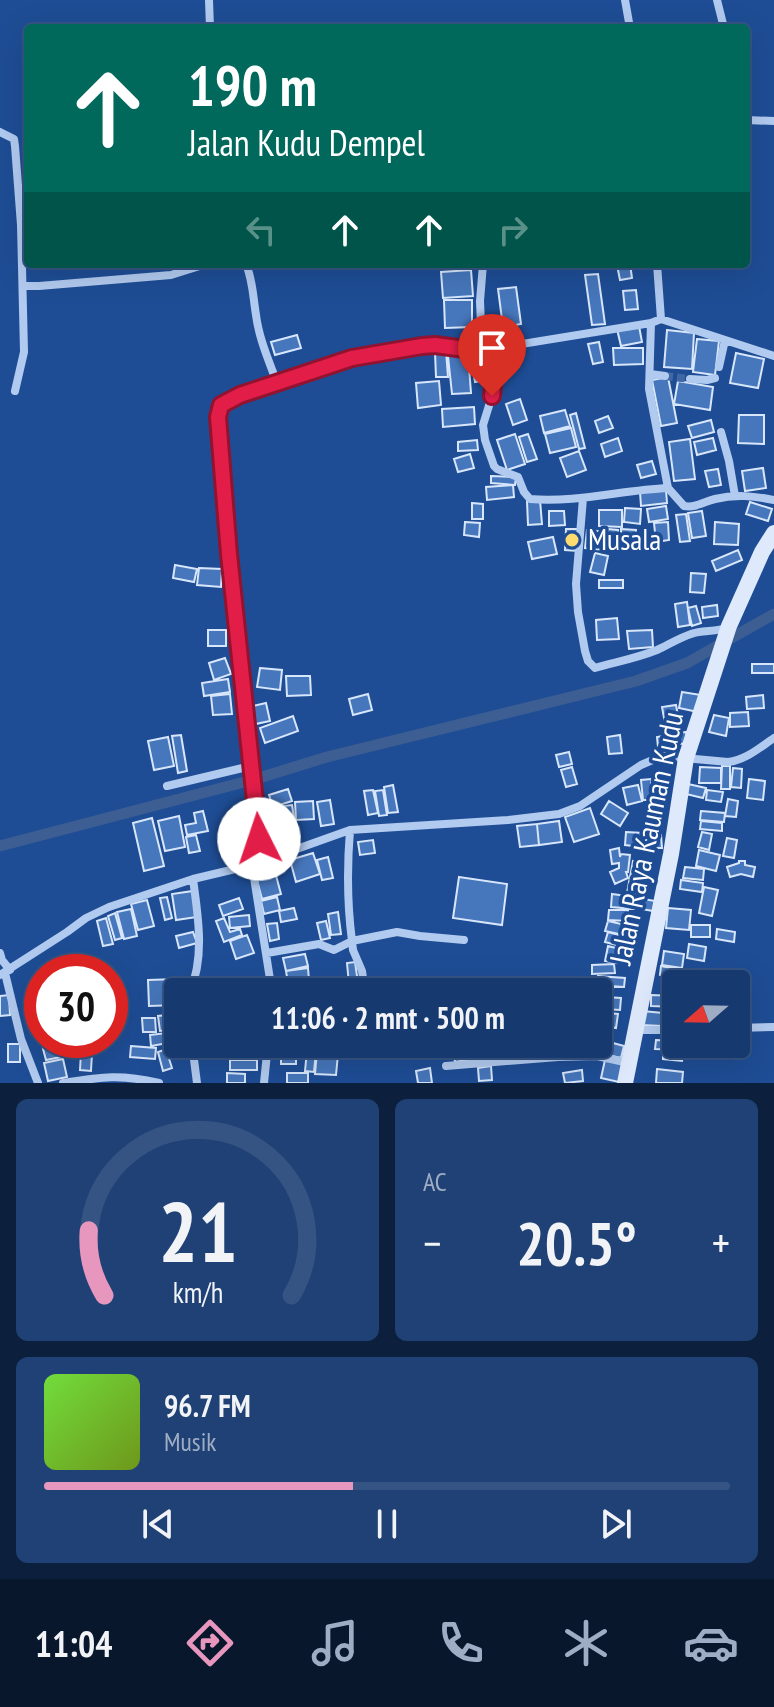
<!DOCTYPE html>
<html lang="id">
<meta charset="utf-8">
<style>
body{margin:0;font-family:"PT Sans Narrow",sans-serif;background:#1f4175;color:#f1f3f6;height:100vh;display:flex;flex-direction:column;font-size:30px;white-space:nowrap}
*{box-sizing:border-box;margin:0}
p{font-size:26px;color:#9eadc3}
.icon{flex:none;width:44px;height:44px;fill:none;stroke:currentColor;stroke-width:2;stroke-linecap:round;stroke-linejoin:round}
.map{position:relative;height:1083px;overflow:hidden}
.side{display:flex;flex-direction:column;gap:16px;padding:16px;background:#0c203e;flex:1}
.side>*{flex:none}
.banner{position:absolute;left:24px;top:24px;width:726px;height:244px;border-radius:8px;box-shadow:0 8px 32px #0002,0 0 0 2px #355483;background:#00695c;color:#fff;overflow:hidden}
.needle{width:52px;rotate:250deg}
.fabs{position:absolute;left:662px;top:970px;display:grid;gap:16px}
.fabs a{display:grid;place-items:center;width:88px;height:88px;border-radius:8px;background:#163a70;box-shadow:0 8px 32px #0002,0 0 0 2px #355483;font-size:40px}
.speed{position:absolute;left:24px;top:954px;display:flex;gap:16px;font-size:40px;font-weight:700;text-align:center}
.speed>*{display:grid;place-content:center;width:104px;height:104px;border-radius:50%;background:#163a70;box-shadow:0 8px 32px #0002,0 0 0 2px #355483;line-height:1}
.speed .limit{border:12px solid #d22;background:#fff;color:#111}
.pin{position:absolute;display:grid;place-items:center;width:68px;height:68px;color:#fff;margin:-82px -34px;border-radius:50% 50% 50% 0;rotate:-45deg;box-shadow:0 0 8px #0007}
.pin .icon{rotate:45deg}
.me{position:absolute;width:88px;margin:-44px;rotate:356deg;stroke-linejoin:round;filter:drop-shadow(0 0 6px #0008)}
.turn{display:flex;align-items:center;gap:28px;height:168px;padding:0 32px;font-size:36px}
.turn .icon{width:104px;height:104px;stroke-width:2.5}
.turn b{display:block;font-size:56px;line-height:68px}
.lanes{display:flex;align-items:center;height:76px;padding:0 32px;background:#0003;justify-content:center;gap:40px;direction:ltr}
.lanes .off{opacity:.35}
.big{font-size:60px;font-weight:600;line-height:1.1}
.side .tile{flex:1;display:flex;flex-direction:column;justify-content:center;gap:12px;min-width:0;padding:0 28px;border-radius:12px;background:#1f4175}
.side .dial{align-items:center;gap:0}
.dial svg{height:208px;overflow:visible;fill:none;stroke:#355483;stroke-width:7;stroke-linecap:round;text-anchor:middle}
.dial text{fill:#f1f3f6;stroke:none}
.song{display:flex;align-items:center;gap:24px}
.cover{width:96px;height:96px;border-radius:12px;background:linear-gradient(135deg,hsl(100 70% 55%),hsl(80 70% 35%))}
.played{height:8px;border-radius:4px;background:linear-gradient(90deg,#e797bd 45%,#355483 45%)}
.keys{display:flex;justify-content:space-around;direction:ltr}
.heat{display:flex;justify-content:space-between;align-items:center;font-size:44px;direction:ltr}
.side .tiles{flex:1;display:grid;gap:16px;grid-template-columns:1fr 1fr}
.tile:last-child{grid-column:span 2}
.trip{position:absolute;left:164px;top:978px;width:448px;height:80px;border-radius:8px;background:#163a70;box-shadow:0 8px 32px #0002,0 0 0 2px #355483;font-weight:600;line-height:80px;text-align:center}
.menu{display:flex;height:128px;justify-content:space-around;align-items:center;background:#09172d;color:#9eadc3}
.menu .icon{width:56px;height:56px}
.menu .selected{color:#e797bd}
.menu b{font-size:36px;color:#f1f3f6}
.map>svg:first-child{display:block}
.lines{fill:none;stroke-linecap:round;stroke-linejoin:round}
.canal{stroke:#3d5e92;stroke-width:11}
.building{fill:#4676bb;stroke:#d7e6fa;stroke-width:2}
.street-tunnel{stroke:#4068a5;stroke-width:8;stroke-dasharray:8 4;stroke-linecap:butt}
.street{stroke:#b1caef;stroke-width:8}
.secondary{stroke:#dee9fb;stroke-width:16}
.route-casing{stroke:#92132f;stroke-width:20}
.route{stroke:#e11d48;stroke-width:14}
.poi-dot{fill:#fddb71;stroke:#1e4d95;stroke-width:3}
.labels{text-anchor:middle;stroke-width:7;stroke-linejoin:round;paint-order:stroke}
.poi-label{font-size:30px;fill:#fff;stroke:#1e4d95;text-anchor:start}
.street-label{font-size:30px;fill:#fff;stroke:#1e4d95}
</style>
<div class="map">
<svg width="774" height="1083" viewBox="0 0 774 1083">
<rect width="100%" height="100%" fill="#1e4d95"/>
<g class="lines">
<path class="canal" d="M 0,846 L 252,780 L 327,757 L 636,681 L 687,663 L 774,614"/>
</g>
<path class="building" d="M 630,264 L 632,278 L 620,280 L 617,265 Z
M 471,270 L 473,296 L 443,298 L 441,272 Z
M 598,274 L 605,324 L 592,325 L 585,275 Z
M 516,287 L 521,324 L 503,327 L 498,289 Z
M 636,290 L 638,309 L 625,310 L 623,291 Z
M 444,300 L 472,300 L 472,327 L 445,328 Z
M 639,326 L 642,342 L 621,346 L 617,329 Z
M 667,330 L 694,333 L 692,369 L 664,367 Z
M 297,335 L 301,348 L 275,355 L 271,342 Z
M 697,339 L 719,341 L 715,375 L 693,372 Z
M 599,342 L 603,362 L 593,364 L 588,344 Z
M 613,348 L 643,348 L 643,364 L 614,365 Z
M 446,351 L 448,377 L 436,377 L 435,352 Z
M 736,353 L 764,359 L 758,388 L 730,383 Z
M 468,354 L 471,393 L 452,394 L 448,356 Z
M 482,362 L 486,380 L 475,382 L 472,364 Z
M 668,377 L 677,423 L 661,426 L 652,380 Z
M 439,381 L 441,405 L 418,408 L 416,383 Z
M 678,381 L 713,387 L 710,410 L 674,404 Z
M 520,399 L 527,420 L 513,425 L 506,404 Z
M 474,407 L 475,424 L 443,427 L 442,409 Z
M 565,410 L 570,426 L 544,433 L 540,416 Z
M 576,413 L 585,448 L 579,449 L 570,415 Z
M 739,415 L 764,415 L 764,444 L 738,443 Z
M 608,416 L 613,428 L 599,433 L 595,421 Z
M 711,420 L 714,432 L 692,438 L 688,426 Z
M 571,428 L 576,447 L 550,453 L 545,434 Z
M 515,434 L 525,464 L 507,470 L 497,440 Z
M 528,434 L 537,459 L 527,462 L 519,437 Z
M 618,438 L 622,451 L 605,457 L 601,444 Z
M 713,438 L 716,450 L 697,455 L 694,442 Z
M 690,439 L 695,479 L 674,481 L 669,442 Z
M 477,440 L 478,450 L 458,451 L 458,442 Z
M 579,451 L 586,470 L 567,477 L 560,458 Z
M 470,454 L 474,468 L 458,472 L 454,459 Z
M 652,461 L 656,474 L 641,478 L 637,465 Z
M 763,468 L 766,488 L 745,491 L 742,471 Z
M 718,469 L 721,485 L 709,487 L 705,471 Z
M 491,476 L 516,477 L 515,485 L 491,483 Z
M 513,485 L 514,497 L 487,500 L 486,487 Z
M 666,490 L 667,503 L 641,506 L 640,492 Z
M 540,500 L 542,524 L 528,525 L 527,501 Z
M 750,502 L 772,509 L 768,521 L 746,514 Z
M 472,503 L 483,504 L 483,519 L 472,519 Z
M 666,506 L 668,519 L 649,522 L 647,509 Z
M 625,508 L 641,509 L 640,524 L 624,522 Z
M 599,510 L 622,510 L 622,527 L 599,526 Z
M 549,511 L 564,511 L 565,525 L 549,526 Z
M 702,511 L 706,536 L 692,538 L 688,513 Z
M 686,514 L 690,541 L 680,542 L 676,515 Z
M 465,522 L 480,523 L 479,537 L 464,535 Z
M 668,522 L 669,540 L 656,542 L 654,523 Z
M 715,522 L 739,524 L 738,545 L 714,544 Z
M 566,529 L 578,529 L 578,551 L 565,550 Z
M 608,529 L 618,530 L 617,550 L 607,549 Z
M 621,529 L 636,530 L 635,548 L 621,548 Z
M 587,530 L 607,532 L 605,550 L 585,548 Z
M 553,537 L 557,554 L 532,559 L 528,542 Z
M 738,550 L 742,560 L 716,571 L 712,561 Z
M 595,553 L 608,556 L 604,575 L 590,572 Z
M 175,565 L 197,569 L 194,582 L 173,578 Z
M 199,568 L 222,569 L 221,587 L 197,585 Z
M 691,573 L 706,574 L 704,593 L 690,592 Z
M 599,580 L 623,580 L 623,588 L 599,588 Z
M 687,602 L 690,625 L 678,627 L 675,604 Z
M 717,605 L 718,616 L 703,618 L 702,607 Z
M 696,606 L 701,623 L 692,626 L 688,608 Z
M 617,618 L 619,639 L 597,640 L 596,620 Z
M 208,630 L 226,630 L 226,646 L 208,646 Z
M 652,630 L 653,647 L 629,649 L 627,631 Z
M 225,658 L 231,674 L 214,680 L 209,663 Z
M 752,664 L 774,664 L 774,673 L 752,673 Z
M 260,668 L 282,670 L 280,690 L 257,687 Z
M 286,676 L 310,676 L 311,695 L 287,696 Z
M 228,679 L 230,692 L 204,696 L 202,683 Z
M 682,692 L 701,695 L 698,712 L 679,708 Z
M 230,694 L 232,714 L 213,715 L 211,696 Z
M 368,694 L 372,710 L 353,715 L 349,699 Z
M 763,695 L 764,708 L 747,709 L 746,697 Z
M 266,703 L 270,721 L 251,725 L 248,707 Z
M 676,705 L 679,721 L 665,723 L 662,707 Z
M 748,712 L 749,726 L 730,727 L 730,713 Z
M 714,715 L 729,718 L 726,736 L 709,732 Z
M 293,716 L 298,731 L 265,743 L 260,728 Z
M 686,732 L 688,743 L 658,747 L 657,737 Z
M 181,735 L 187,771 L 178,773 L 172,736 Z
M 620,735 L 622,753 L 609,754 L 607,737 Z
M 168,737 L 174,766 L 154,770 L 148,741 Z
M 569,752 L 572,764 L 559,767 L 556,755 Z
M 722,766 L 730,766 L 730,789 L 721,789 Z
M 572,767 L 577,784 L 566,787 L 561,770 Z
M 700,767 L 721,768 L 721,783 L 699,783 Z
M 733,768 L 742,769 L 741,788 L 731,787 Z
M 651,779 L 653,800 L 643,800 L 641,780 Z
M 655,779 L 664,779 L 665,796 L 655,797 Z
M 749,779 L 765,781 L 763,800 L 747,798 Z
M 688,784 L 706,788 L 703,798 L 686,794 Z
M 393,785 L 398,812 L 388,813 L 384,787 Z
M 638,785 L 642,801 L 627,805 L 623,788 Z
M 288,789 L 292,801 L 273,807 L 269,795 Z
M 373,790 L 378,813 L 368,815 L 364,791 Z
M 383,790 L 387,815 L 379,816 L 375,791 Z
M 707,790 L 723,792 L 721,802 L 706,800 Z
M 728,799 L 738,801 L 736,817 L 725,816 Z
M 330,800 L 334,824 L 321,826 L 317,802 Z
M 313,801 L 314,819 L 296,820 L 295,802 Z
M 609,801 L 628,813 L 620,826 L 601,814 Z
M 292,805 L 295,824 L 279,826 L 277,807 Z
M 244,806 L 245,832 L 235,833 L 234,807 Z
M 271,806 L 274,831 L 261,833 L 258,808 Z
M 590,808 L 599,834 L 574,842 L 565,817 Z
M 203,811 L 208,831 L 187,835 L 185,825 L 196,823 L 194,813 Z
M 701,811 L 725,813 L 724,822 L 700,820 Z
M 179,816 L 185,847 L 165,851 L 158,821 Z
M 152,818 L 164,866 L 144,871 L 133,823 Z
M 559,821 L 562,842 L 539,845 L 537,824 Z
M 701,821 L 722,823 L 722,831 L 700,829 Z
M 537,824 L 539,845 L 520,847 L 517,826 Z
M 626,832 L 643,833 L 642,847 L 625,845 Z
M 702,832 L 712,834 L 709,850 L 698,847 Z
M 196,835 L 200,851 L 189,853 L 186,837 Z
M 646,835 L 661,835 L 662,848 L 646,848 Z
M 727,838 L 737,840 L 734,858 L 723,856 Z
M 373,840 L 375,853 L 360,855 L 358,842 Z
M 619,848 L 620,857 L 621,854 L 630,855 L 628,872 L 626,872 L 628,878 L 615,884 L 610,872 L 619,868 L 619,863 L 612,864 L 610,850 Z
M 699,850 L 720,855 L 716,871 L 696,866 Z
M 313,853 L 320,874 L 296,882 L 290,860 Z
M 328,857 L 333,878 L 322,880 L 317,860 Z
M 633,861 L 641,863 L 635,894 L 627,893 Z
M 739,861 L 745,861 L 745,865 L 755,867 L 753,877 L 741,874 L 730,877 L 727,867 L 739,863 Z
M 685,867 L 704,869 L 703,880 L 683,878 Z
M 274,868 L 281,894 L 262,899 L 255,873 Z
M 459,877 L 507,884 L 502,925 L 453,918 Z
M 681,880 L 703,883 L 702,892 L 680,889 Z
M 704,887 L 718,890 L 712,916 L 699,913 Z
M 193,891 L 197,917 L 176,920 L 172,894 Z
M 612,894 L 635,897 L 634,909 L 611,907 Z
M 167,897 L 172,918 L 165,920 L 160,898 Z
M 277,897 L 280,910 L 264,914 L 261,901 Z
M 239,898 L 243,909 L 223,916 L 219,905 Z
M 638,898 L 655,901 L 653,911 L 636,908 Z
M 147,900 L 154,926 L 138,930 L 131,904 Z
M 294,908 L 297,919 L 281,922 L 279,911 Z
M 668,908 L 691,910 L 689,930 L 666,928 Z
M 131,909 L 137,936 L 124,939 L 117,912 Z
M 609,910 L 628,910 L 628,921 L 608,920 Z
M 338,912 L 341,934 L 331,935 L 328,914 Z
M 115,913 L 122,938 L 115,940 L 108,916 Z
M 249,915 L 250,926 L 230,928 L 229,917 Z
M 106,918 L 113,944 L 103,946 L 97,921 Z
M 224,918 L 230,932 L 240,929 L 242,935 L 224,942 L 216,921 Z
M 326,921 L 330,938 L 321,940 L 317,923 Z
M 608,921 L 630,926 L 628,936 L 605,931 Z
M 277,923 L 279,939 L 270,941 L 267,924 Z
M 691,925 L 710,925 L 710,937 L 691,937 Z
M 717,929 L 735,932 L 734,942 L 716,939 Z
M 193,932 L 197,943 L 179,948 L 176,936 Z
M 608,932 L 630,938 L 628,948 L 605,942 Z
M 247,935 L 254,953 L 236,959 L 230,941 Z
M 689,944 L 706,947 L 704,961 L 687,958 Z
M 608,946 L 620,949 L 617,963 L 605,961 Z
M 664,951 L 684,954 L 682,968 L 662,965 Z
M 305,954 L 308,966 L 286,971 L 283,958 Z
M 355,962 L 358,983 L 349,984 L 347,963 Z
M 614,964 L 615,973 L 592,974 L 592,965 Z
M 661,966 L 685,971 L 684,979 L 660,975 Z
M 308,968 L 309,980 L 288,983 L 286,971 Z
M 598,976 L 625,978 L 624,987 L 597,985 Z
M 178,979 L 178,1005 L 149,1006 L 148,980 Z
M 311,982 L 312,991 L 290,992 L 289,984 Z
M 589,987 L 610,987 L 611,997 L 598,997 L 598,992 L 589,992 Z
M 9,995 L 10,1015 L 0,1016 L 0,996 Z
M 651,995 L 676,996 L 676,1007 L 651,1006 Z
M 605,997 L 621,998 L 620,1010 L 604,1009 Z
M 642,1011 L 663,1013 L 662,1026 L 642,1025 Z
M 598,1012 L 618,1014 L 616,1028 L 598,1025 Z
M 176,1014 L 178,1029 L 160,1031 L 158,1016 Z
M 142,1018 L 155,1018 L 156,1032 L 143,1032 Z
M 167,1033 L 168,1043 L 151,1046 L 150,1035 Z
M 62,1040 L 66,1056 L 46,1060 L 42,1045 Z
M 602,1040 L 624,1046 L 621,1058 L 599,1053 Z
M 656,1040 L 676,1041 L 676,1044 L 687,1044 L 687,1050 L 655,1049 Z
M 8,1044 L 20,1044 L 20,1062 L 8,1062 Z
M 131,1046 L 156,1048 L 155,1059 L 130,1057 Z
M 477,1046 L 479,1058 L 455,1062 L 453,1049 Z
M 166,1049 L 172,1068 L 163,1071 L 158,1052 Z
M 307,1050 L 316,1051 L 314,1072 L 305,1071 Z
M 663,1050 L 683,1053 L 682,1061 L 663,1059 Z
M 81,1052 L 92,1053 L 91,1071 L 80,1070 Z
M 281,1052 L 296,1052 L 296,1064 L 281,1064 Z
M 317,1052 L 338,1054 L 336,1075 L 315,1074 Z
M 63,1059 L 67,1077 L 48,1081 L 44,1063 Z
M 230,1060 L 257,1060 L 257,1070 L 230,1070 Z
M 605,1060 L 623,1063 L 619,1082 L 601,1078 Z
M 491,1066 L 492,1080 L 479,1081 L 478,1068 Z
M 430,1068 L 432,1083 L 418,1083 L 416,1071 Z
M 657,1069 L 683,1072 L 682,1083 L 656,1083 Z
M 582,1070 L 583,1081 L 565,1083 L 563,1073 Z
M 227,1073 L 245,1074 L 245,1083 L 227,1083 Z
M 287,1073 L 308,1073 L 308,1083 L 287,1083 Z"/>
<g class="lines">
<path class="street-tunnel" d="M 665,376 L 690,379"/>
<path class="street" d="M 209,0 L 210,28
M 625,0 L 630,28
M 717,0 L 724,28
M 746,120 L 774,121
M 0,132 L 14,139 L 15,146 L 21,225 L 24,352 L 15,391
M 246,264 C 253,281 253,297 256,315 C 259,339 269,361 277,383
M 657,264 L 661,319
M 23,286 L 39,286 L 171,275 L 206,264
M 482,348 L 480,301 L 483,264
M 497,348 L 651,323
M 719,367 L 725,340
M 650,374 L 665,376
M 690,379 L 707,380 L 715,378
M 721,432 L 729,461 L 735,496
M 668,488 L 649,389 L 651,323 L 661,319 L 774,356
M 583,498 L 576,584 L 578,612 L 585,651 L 588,661 L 595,668 C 616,662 637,658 657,650 C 668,645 679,638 691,634 C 703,629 716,633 728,627
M 167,786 L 251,766
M 350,830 C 347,867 347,903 352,941 L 397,932 L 420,936 L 464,940
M 261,861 L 229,554 L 221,456 L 218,417 L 221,405 L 228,400 L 352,358 L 422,346 L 435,345 L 465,349 L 497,348 L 492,396 L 483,425 L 485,440 L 494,466 L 497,469 L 518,477 L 524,492 L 530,499 C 576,503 622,490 668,488 L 684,506 C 696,508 703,502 715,499 C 736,494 754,496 774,500
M 252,865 L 272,992
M 0,953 L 2,960 L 10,970
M 267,953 L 319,944 L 334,950 L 352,941 L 353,950 L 362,971 L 365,992
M 5,973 L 21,1039 L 38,1083
M 0,975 L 67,932 L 86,918 L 109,907 L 193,879 L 252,865 L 350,830 L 508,820 L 559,814 L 580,806 L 641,765 L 662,756 L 728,762 C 746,760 759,748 774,738
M 190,992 C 205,956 198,916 193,879
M 736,1028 L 774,1027
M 635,1030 L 676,1030
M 192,1044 L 197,1083
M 446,1066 L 558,1057 L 597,1056 L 629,1063
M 63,1083 C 102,1077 120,1074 159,1083
M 264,1083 L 268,1044"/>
<path class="secondary" d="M 625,1083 L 671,854 L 686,758 L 729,626 L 762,552 L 774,533"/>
</g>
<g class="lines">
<defs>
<path id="route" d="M 259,839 L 229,554 L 218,417 L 221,405 L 240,395 L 352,358 L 422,346 L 435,345 L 465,349 L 497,348 L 492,396"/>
</defs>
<use href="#route" class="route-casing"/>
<use href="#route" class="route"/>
</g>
<circle class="poi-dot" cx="572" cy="540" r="8"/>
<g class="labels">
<g class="poi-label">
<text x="588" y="550">Musala</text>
</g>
<g class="street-label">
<text transform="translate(647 838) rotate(-78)" y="10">Jalan Raya Kauman Kudu</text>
</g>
</g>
</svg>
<div class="fabs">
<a><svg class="needle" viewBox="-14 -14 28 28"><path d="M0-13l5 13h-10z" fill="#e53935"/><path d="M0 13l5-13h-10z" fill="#9eadc3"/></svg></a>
</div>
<div class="speed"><div class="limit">30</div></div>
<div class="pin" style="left:492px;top:396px;background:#d93025"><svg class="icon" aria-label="arrive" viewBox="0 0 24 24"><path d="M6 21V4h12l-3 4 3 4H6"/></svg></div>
<svg class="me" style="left:259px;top:839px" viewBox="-20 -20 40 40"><circle r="19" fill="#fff"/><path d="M0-13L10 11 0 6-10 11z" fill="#e11d48"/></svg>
<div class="trip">11:06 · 2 mnt · 500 m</div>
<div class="banner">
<div class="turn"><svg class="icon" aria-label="ahead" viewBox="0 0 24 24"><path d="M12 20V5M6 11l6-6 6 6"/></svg><div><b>190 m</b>Jalan Kudu Dempel</div></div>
<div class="lanes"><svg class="icon off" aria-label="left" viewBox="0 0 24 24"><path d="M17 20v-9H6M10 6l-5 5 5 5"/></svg><svg class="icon" aria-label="ahead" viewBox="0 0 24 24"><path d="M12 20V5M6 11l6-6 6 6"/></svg><svg class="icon" aria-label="ahead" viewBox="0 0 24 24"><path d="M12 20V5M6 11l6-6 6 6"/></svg><svg class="icon off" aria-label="right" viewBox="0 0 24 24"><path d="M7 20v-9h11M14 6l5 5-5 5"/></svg></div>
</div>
</div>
<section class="side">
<div class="tiles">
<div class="tile dial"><svg viewBox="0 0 100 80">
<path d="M14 69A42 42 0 1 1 86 69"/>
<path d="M14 69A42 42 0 0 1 8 44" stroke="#e797bd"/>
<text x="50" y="56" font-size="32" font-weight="700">21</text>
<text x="50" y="72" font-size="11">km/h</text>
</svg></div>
<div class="tile"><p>AC</p>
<div class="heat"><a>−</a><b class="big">20.5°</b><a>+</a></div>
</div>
<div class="tile">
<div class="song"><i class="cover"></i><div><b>96.7 FM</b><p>Musik</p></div></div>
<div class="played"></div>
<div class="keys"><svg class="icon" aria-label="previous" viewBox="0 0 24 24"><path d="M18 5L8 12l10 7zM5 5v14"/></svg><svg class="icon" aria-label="pause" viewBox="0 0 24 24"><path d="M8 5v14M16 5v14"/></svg><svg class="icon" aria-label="next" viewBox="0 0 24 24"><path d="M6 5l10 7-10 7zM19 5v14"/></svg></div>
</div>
</div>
</section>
<nav class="menu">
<b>11:04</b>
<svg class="icon selected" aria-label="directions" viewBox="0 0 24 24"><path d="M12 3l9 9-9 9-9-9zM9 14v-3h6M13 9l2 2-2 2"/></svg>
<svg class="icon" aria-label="music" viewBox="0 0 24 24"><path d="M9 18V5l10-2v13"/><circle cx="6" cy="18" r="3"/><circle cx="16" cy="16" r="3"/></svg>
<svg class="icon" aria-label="phone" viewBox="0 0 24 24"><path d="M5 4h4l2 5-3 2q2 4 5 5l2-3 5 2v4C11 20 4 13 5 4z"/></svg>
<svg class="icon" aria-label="climate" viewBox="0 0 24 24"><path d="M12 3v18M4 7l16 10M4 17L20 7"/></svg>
<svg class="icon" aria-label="car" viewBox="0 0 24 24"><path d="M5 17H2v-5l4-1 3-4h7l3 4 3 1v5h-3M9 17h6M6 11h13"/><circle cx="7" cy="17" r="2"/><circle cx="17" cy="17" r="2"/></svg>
</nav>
